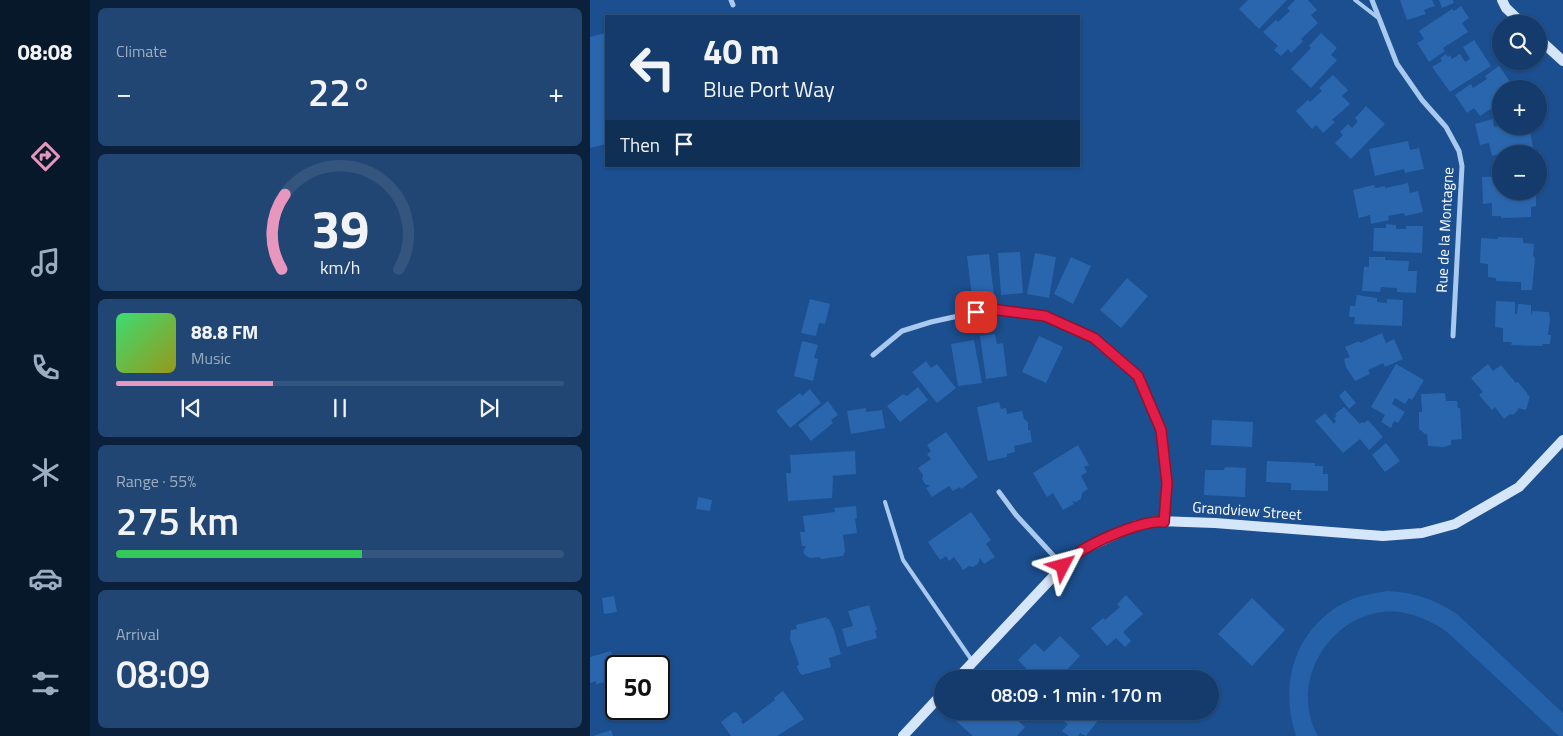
<!DOCTYPE html>
<meta charset="utf-8">
<style>
body{margin:0;font-family:"Titillium Web",sans-serif;background:#214673;color:#f1f3f6;height:100vh;display:flex;flex-direction:column;font-size:19px;white-space:nowrap}
*{box-sizing:border-box;margin:0}
p{font-size:16px;color:#9dadc1}
.icon{flex:none;width:28px;height:28px;fill:none;stroke:currentColor;stroke-width:2;stroke-linecap:round;stroke-linejoin:round}
.map{position:relative;flex:1;overflow:hidden}
.drawer{display:flex;flex-direction:column;gap:8px;padding:8px;background:#0b203b;width:500px}
.drawer>*{flex:none}
.guide{position:absolute;left:15px;top:15px;width:475px;height:152px;border-radius:0px;box-shadow:0 1px 4px #0004,0 0 0 1px #33557e;background:#143b6b;color:#f1f3f6;overflow:hidden}
.tools{position:absolute;left:902px;top:15px;display:grid;gap:10px}
.tools a{display:grid;place-items:center;width:55px;height:55px;border-radius:50%;background:#143b6b;box-shadow:0 1px 4px #0004,0 0 0 1px #33557e;font-size:25px}
.speed{position:absolute;left:15px;top:655px;display:flex;gap:10px;font-size:25px;font-weight:700;text-align:center}
.speed>*{display:grid;place-content:center;width:65px;height:65px;border-radius:50%;background:#143b6b;box-shadow:0 1px 4px #0004,0 0 0 1px #33557e;line-height:1}
.speed .limit{border:2px solid #111;border-radius:8px;background:#fff;color:#111}
.pin{position:absolute;display:grid;place-items:center;width:42px;height:42px;color:#fff;margin:-21px;border-radius:10px;box-shadow:0 2px 8px #0006}
.me{position:absolute;width:55px;margin:-28px;rotate:51deg;stroke-linejoin:round;filter:drop-shadow(0 0 4px #0008)}
.turn{display:flex;align-items:center;gap:18px;height:105px;padding:0 15px;font-size:22px}
.turn .icon{width:65px;height:65px;stroke-width:2.5}
.turn b{display:block;font-size:35px;line-height:42px}
.then{display:flex;align-items:center;height:48px;padding:0 15px;background:#0003;gap:10px;font-size:19px}
.big{font-size:38px;font-weight:600;line-height:1.1}
.drawer .widget{flex:1;display:flex;flex-direction:column;justify-content:center;gap:8px;min-width:0;padding:0 18px;border-radius:8px;background:#214673}
.drawer .dial{align-items:center;gap:0}
.dial svg{height:130px;overflow:visible;fill:none;stroke:#33557e;stroke-width:7;stroke-linecap:round;text-anchor:middle}
.dial text{fill:#f1f3f6;stroke:none}
.song{display:flex;align-items:center;gap:15px}
.cover{width:60px;height:60px;border-radius:8px;background:linear-gradient(135deg,hsl(140 70% 55%),hsl(60 70% 35%))}
.played{height:5px;border-radius:2px;background:linear-gradient(90deg,#e797bd 35%,#33557e 35%)}
.keys{display:flex;justify-content:space-around;direction:ltr}
.heat{display:flex;justify-content:space-between;align-items:center;font-size:28px;direction:ltr}
.charge{height:8px;border-radius:4px;background:linear-gradient(90deg,#34c759 55%,#33557e 0)}
.trip{position:absolute;left:344px;top:670px;width:285px;height:50px;border-radius:25px;background:#143b6b;box-shadow:0 1px 4px #0004,0 0 0 1px #33557e;font-weight:600;line-height:50px;text-align:center}
main{display:flex;flex:1;min-height:0}
.menu{display:flex;flex-direction:column;width:90px;justify-content:space-around;align-items:center;background:#08182b;color:#9dadc1}
.menu .icon{width:35px;height:35px}
.menu .on{color:#e797bd}
.menu b{font-size:22px;color:#f1f3f6}
.map>svg:first-child{display:block}
.green{fill:#2461a8}
.building{fill:#2a66ad}
.lines{fill:none;stroke-linecap:round;stroke-linejoin:round}
.lane{stroke:#a9c9ee;stroke-width:4}
.street{stroke:#a9c9ee;stroke-width:5}
.secondary{stroke:#d6e6fa;stroke-width:10}
.route-casing{stroke:#92132f;stroke-width:12}
.route{stroke:#e11d48;stroke-width:9}
.labels{text-anchor:middle;stroke-width:5;stroke-linejoin:round;paint-order:stroke}
.street-label{font-size:15px;fill:#fff;stroke:#1b4f8f}
</style>
<main>
<nav class="menu">
<b>08:08</b>
<svg class="icon on" aria-label="directions" viewBox="0 0 24 24"><path d="M12 3l9 9-9 9-9-9zM9 14v-3h6M13 9l2 2-2 2"/></svg>
<svg class="icon" aria-label="music" viewBox="0 0 24 24"><path d="M9 18V5l10-2v13"/><circle cx="6" cy="18" r="3"/><circle cx="16" cy="16" r="3"/></svg>
<svg class="icon" aria-label="phone" viewBox="0 0 24 24"><path d="M5 4h4l2 5-3 2q2 4 5 5l2-3 5 2v4C11 20 4 13 5 4z"/></svg>
<svg class="icon" aria-label="climate" viewBox="0 0 24 24"><path d="M12 3v18M4 7l16 10M4 17L20 7"/></svg>
<svg class="icon" aria-label="car" viewBox="0 0 24 24"><path d="M5 17H2v-5l4-1 3-4h7l3 4 3 1v5h-3M9 17h6M6 11h13"/><circle cx="7" cy="17" r="2"/><circle cx="17" cy="17" r="2"/></svg>
<svg class="icon" aria-label="filters" viewBox="0 0 24 24"><path d="M4 7h16M4 17h16"/><circle cx="9" cy="7" r="2"/><circle cx="15" cy="17" r="2"/></svg>
</nav>
<section class="drawer">
<div class="widget"><p>Climate</p>
<div class="heat"><a>−</a><b class="big">22°</b><a>+</a></div>
</div>
<div class="widget dial"><svg viewBox="0 0 100 80">
<path d="M14 69A42 42 0 1 1 86 69"/>
<path d="M14 69A42 42 0 0 1 16 23" stroke="#e797bd"/>
<text x="50" y="56" font-size="32" font-weight="700">39</text>
<text x="50" y="72" font-size="11">km/h</text>
</svg></div>
<div class="widget">
<div class="song"><i class="cover"></i><div><b>88.8 FM</b><p>Music</p></div></div>
<div class="played"></div>
<div class="keys"><svg class="icon" aria-label="previous" viewBox="0 0 24 24"><path d="M18 5L8 12l10 7zM5 5v14"/></svg><svg class="icon" aria-label="pause" viewBox="0 0 24 24"><path d="M8 5v14M16 5v14"/></svg><svg class="icon" aria-label="next" viewBox="0 0 24 24"><path d="M6 5l10 7-10 7zM19 5v14"/></svg></div>
</div>
<div class="widget"><p>Range · 55%</p><b class="big">275 km</b><div class="charge"></div></div>
<div class="widget"><p>Arrival</p><b class="big">08:09</b></div>
</section>
<div class="map">
<svg width="973" height="736" viewBox="0 0 973 736">
<rect width="100%" height="100%" fill="#1b4f8f"/>
<path class="green" d="M 798,591 C 826,593 844,599 867,614 L 973,713 L 973,736 L 969,736 L 856,631 C 841,621 827,615 810,612 C 745,605 696,680 728,736 L 706,736 C 688,682 706,625 760,600 C 772,595 785,593 798,591 Z"/>
<path class="building" d="M 658,0 L 697,0 L 669,29 L 649,9 Z
M 705,0 L 718,0 L 727,10 L 721,15 L 728,23 L 711,39 L 713,41 L 701,53 L 698,49 L 691,56 L 684,50 L 688,46 L 673,32 L 686,20 L 688,22 L 700,11 L 697,8 Z
M 810,0 L 842,0 L 845,6 L 834,10 L 836,14 L 817,20 Z
M 849,0 L 863,0 L 864,3 L 852,8 Z
M 871,6 L 879,18 L 872,23 L 878,32 L 853,48 L 855,51 L 839,62 L 827,43 L 834,39 L 829,31 L 862,9 L 864,11 Z
M 16,33 L 16,144 L 0,148 L 0,37 Z
M 731,33 L 747,48 L 741,55 L 747,60 L 721,88 L 701,69 L 721,48 L 719,46 Z
M 884,40 L 901,66 L 860,92 L 842,67 L 852,61 L 850,58 L 856,54 L 858,57 L 860,55 L 862,59 L 870,54 L 875,62 L 880,59 L 873,47 Z
M 909,66 L 923,86 L 919,89 L 911,89 L 911,106 L 910,107 L 908,104 L 890,116 L 884,108 L 877,113 L 865,95 L 881,84 L 883,88 L 897,79 L 895,76 Z
M 743,75 L 758,90 L 752,96 L 760,104 L 742,120 L 745,122 L 733,133 L 726,125 L 722,129 L 706,111 L 718,100 L 720,102 L 732,91 L 729,88 Z
M 776,106 L 795,124 L 761,159 L 745,143 L 753,135 L 750,132 L 758,124 L 762,128 L 768,121 L 765,118 Z
M 903,119 L 904,127 L 911,125 L 911,126 L 939,126 L 943,147 L 939,148 L 940,149 L 922,154 L 911,154 L 911,157 L 910,157 L 909,154 L 902,156 L 899,143 L 890,145 L 885,124 Z
M 818,141 L 820,150 L 829,148 L 834,169 L 815,173 L 814,169 L 785,176 L 779,149 Z
M 911,176 L 911,191 L 946,191 L 946,206 L 941,207 L 941,217 L 911,218 L 911,216 L 902,216 L 902,203 L 893,204 L 892,177 Z
M 818,183 L 820,193 L 828,191 L 833,212 L 815,216 L 814,213 L 798,216 L 799,220 L 781,224 L 780,215 L 769,218 L 763,190 L 784,185 L 785,188 L 795,186 L 795,188 Z
M 796,224 L 806,225 L 806,229 L 816,229 L 816,226 L 833,226 L 832,253 L 783,251 L 784,228 L 796,228 Z
M 908,237 L 933,238 L 933,243 L 944,244 L 943,256 L 945,258 L 942,290 L 931,290 L 931,282 L 906,281 L 906,278 L 898,277 L 898,264 L 890,263 L 891,238 L 908,239 Z
M 430,252 L 433,293 L 411,295 L 408,253 Z
M 445,253 L 466,257 L 459,298 L 437,294 Z
M 399,254 L 404,295 L 382,297 L 377,256 Z
M 481,257 L 501,266 L 483,304 L 464,294 Z
M 779,257 L 795,257 L 795,260 L 819,261 L 818,271 L 827,271 L 826,293 L 807,292 L 807,288 L 791,287 L 790,292 L 772,291 L 774,267 L 779,267 Z
M 537,278 L 558,296 L 531,328 L 510,310 Z
M 767,295 L 787,298 L 787,302 L 797,303 L 797,299 L 813,300 L 812,326 L 764,324 L 765,317 L 759,317 L 760,306 L 765,306 Z
M 220,299 L 240,304 L 235,324 L 229,323 L 226,336 L 211,333 Z
M 906,301 L 925,302 L 925,314 L 927,314 L 928,304 L 941,305 L 941,314 L 942,314 L 942,311 L 959,312 L 960,320 L 958,335 L 961,335 L 960,344 L 953,344 L 952,346 L 921,345 L 922,342 L 913,342 L 913,328 L 905,327 Z
M 792,333 L 796,343 L 804,339 L 813,359 L 795,367 L 793,363 L 778,370 L 780,374 L 765,381 L 756,367 L 754,359 L 760,357 L 755,347 L 769,341 L 770,343 Z
M 405,334 L 407,344 L 413,343 L 417,376 L 396,379 L 390,336 Z
M 449,336 L 473,347 L 456,383 L 432,372 Z
M 384,340 L 392,383 L 368,386 L 361,344 Z
M 212,341 L 228,345 L 224,358 L 228,359 L 223,381 L 204,376 Z
M 336,361 L 341,368 L 347,364 L 366,388 L 347,403 L 322,372 Z
M 806,364 L 834,380 L 822,400 L 819,398 L 815,404 L 805,398 L 802,404 L 815,412 L 808,423 L 804,421 L 801,428 L 791,422 L 795,415 L 781,407 Z
M 898,364 L 903,371 L 911,365 L 926,383 L 928,382 L 938,394 L 937,395 L 940,396 L 936,410 L 928,408 L 928,410 L 923,415 L 920,414 L 914,419 L 905,407 L 902,410 L 889,395 L 893,392 L 881,378 Z
M 328,387 L 338,400 L 310,422 L 297,406 L 313,394 L 317,396 Z
M 220,389 L 231,403 L 200,428 L 186,411 L 210,393 L 212,396 Z
M 755,390 L 766,403 L 759,409 L 749,396 Z
M 855,393 L 856,401 L 867,401 L 868,408 L 870,408 L 872,439 L 861,440 L 861,445 L 854,447 L 838,446 L 837,434 L 835,434 L 829,429 L 829,412 L 832,412 L 831,394 Z
M 238,401 L 248,415 L 241,420 L 243,423 L 221,441 L 208,425 Z
M 409,402 L 411,409 L 416,408 L 417,414 L 432,411 L 434,419 L 438,422 L 438,430 L 440,430 L 442,442 L 424,446 L 425,452 L 417,454 L 417,457 L 398,461 L 387,407 Z
M 754,407 L 770,424 L 772,422 L 774,423 L 778,420 L 793,437 L 779,450 L 770,439 L 753,453 L 725,421 L 735,413 L 744,424 L 746,421 L 744,418 L 747,416 L 745,414 Z
M 276,408 L 276,412 L 292,410 L 295,428 L 261,434 L 257,411 Z
M 622,420 L 663,422 L 662,447 L 621,445 Z
M 356,432 L 388,477 L 371,489 L 370,487 L 363,491 L 359,486 L 342,497 L 336,488 L 340,486 L 335,484 L 332,479 L 333,475 L 328,468 L 341,459 L 337,454 L 341,451 L 337,445 Z
M 796,443 L 810,461 L 795,472 L 782,455 Z
M 488,445 L 499,465 L 494,467 L 497,472 L 491,476 L 498,489 L 492,493 L 491,499 L 486,502 L 482,501 L 484,504 L 473,510 L 463,493 L 457,497 L 443,473 Z
M 265,451 L 266,474 L 241,476 L 243,477 L 242,498 L 198,501 L 196,473 L 201,473 L 200,455 Z
M 677,461 L 725,463 L 725,466 L 733,466 L 733,474 L 738,474 L 738,491 L 701,490 L 701,483 L 676,482 Z
M 635,467 L 656,468 L 655,497 L 614,495 L 615,470 L 634,470 Z
M 108,497 L 122,500 L 120,511 L 106,509 Z
M 266,506 L 267,518 L 265,519 L 267,533 L 253,535 L 255,551 L 253,556 L 232,559 L 229,557 L 220,558 L 216,556 L 213,552 L 216,546 L 212,546 L 210,532 L 215,532 L 213,516 L 245,512 L 244,508 Z
M 381,512 L 401,540 L 396,544 L 405,557 L 394,564 L 390,558 L 388,564 L 383,567 L 379,566 L 373,570 L 364,557 L 359,561 L 356,556 L 350,560 L 338,542 Z
M 536,595 L 553,614 L 533,632 L 541,641 L 535,647 L 526,638 L 517,646 L 501,628 L 513,618 L 515,620 L 530,607 L 527,604 Z
M 24,596 L 27,612 L 14,614 L 12,598 Z
M 662,598 L 695,630 L 662,666 L 628,634 Z
M 279,605 L 287,630 L 285,630 L 287,638 L 257,647 L 252,629 L 263,626 L 258,611 Z
M 236,617 L 237,619 L 239,619 L 244,630 L 251,654 L 239,658 L 241,667 L 212,675 L 209,672 L 207,666 L 209,664 L 200,639 L 201,630 L 207,629 L 206,625 Z
M 470,636 L 490,656 L 471,676 L 470,674 L 469,676 L 472,679 L 447,679 L 428,660 L 445,643 L 454,652 Z
M 21,651 L 26,669 L 26,696 L 19,698 L 15,682 L 6,684 L 6,681 L 0,683 L 0,657 Z
M 554,669 L 590,678 L 590,679 L 551,679 Z
M 193,691 L 214,719 L 187,736 L 141,736 L 131,722 L 144,712 L 147,713 L 152,720 L 151,721 L 153,724 L 185,700 L 184,698 Z
M 375,711 L 439,711 L 429,722 L 435,727 L 427,736 L 383,736 L 366,721 Z
M 478,711 L 515,711 L 496,736 L 490,733 L 488,736 L 479,736 L 472,731 L 478,724 L 472,720 Z
M 21,730 L 23,736 L 3,736 Z"/>
<g class="lines">
<path class="lane" d="M 765,0 L 787,17
M 295,502 L 313,560 L 383,662"/>
<path class="street" d="M 141,0 L 143,5
M 782,0 L 807,64 L 832,100 L 856,127 L 869,151 L 872,166 L 863,336
M 283,355 L 312,331 L 341,322 L 400,309 L 455,315 L 504,338 L 548,377 L 571,430 L 577,483 L 575,521
M 409,492 L 426,515 L 473,566"/>
<path class="secondary" d="M 912,0 L 916,8 L 933,24
M 949,39 L 973,61
M 367,679 L 473,566 L 494,549 L 544,526 L 568,521 L 625,523 L 793,536 L 832,533 L 865,524 L 929,487 L 973,440
M 313,736 L 352,694"/>
</g>
<g class="lines">
<defs>
<path id="route" d="M 386,312 L 400,309 L 455,316 L 504,338 L 548,376 L 571,430 L 577,483 L 574,522 C 553,520 513,538 494,549 C 486,554 480,561 473,566"/>
</defs>
<use href="#route" class="route-casing"/>
<use href="#route" class="route"/>
</g>
<g class="labels">
<g class="street-label">
<text transform="translate(855 230) rotate(-87)" y="5">Rue de la Montagne</text>
<text transform="translate(657 511) rotate(4)" y="5">Grandview Street</text>
</g>
</g>
</svg>
<div class="tools">
<a><svg class="icon" aria-label="search" viewBox="0 0 24 24"><circle cx="10" cy="10" r="6"/><path d="M15 15l6 6"/></svg></a>
<a>+</a>
<a>−</a>
</div>
<div class="speed"><div class="limit">50</div></div>
<div class="pin" style="left:386px;top:312px;background:#d93025"><svg class="icon" aria-label="arrive" viewBox="0 0 24 24"><path d="M6 21V4h12l-3 4 3 4H6"/></svg></div>
<svg class="me" style="left:473px;top:566px" viewBox="-20 -20 40 40"><path d="M0-17L14 15 0 8-14 15z" fill="#e11d48" stroke="#fff" stroke-width="4"/></svg>
<div class="trip">08:09 · 1 min · 170 m</div>
<div class="guide">
<div class="turn"><svg class="icon" aria-label="left" viewBox="0 0 24 24"><path d="M17 20v-9H6M10 6l-5 5 5 5"/></svg><div><b>40 m</b>Blue Port Way</div></div>
<div class="then">Then<svg class="icon" aria-label="arrive" viewBox="0 0 24 24"><path d="M6 21V4h12l-3 4 3 4H6"/></svg></div>
</div>
</div>
</main>
